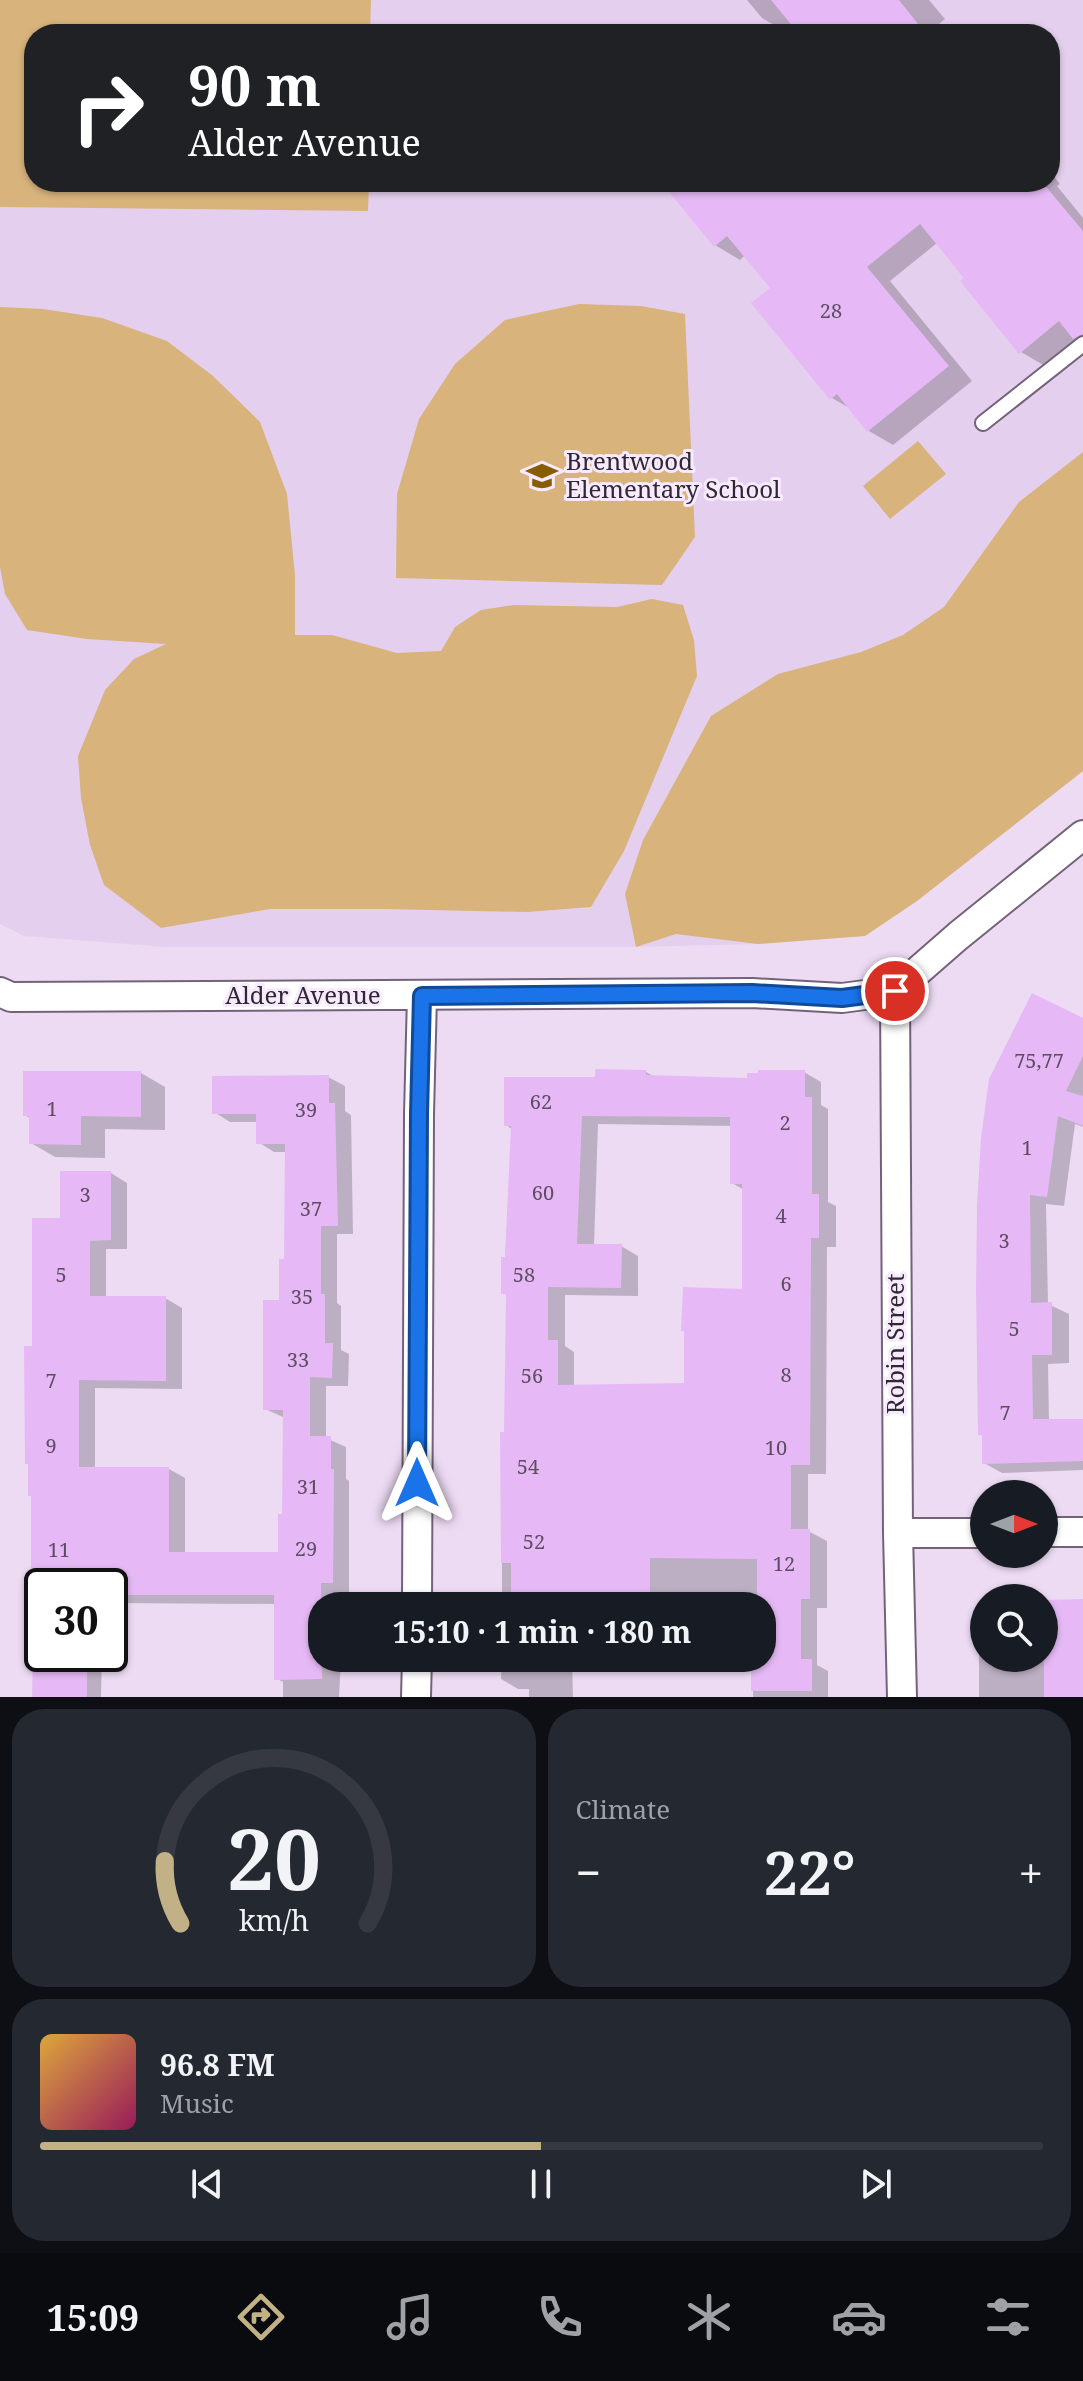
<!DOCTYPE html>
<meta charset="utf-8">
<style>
body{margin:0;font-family:"Noto Serif",serif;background:#242831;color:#f1f3f6;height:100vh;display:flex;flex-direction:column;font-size:30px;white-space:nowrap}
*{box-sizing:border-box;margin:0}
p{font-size:26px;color:#9ea1a6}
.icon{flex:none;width:44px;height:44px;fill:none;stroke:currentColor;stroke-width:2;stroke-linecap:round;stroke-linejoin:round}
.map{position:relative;height:1697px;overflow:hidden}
.details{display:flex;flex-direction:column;gap:12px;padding:12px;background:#0d0f14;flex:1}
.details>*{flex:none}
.hud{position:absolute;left:24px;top:24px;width:1036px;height:168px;border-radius:32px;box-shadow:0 2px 6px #0004;background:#202124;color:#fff;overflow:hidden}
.needle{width:52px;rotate:90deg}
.tools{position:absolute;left:970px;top:1480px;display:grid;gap:16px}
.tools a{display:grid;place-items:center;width:88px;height:88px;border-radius:50%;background:#171b24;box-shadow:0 2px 6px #0004;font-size:40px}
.speed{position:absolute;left:24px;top:1568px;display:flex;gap:16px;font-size:40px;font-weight:700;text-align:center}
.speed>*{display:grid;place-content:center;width:104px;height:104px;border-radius:50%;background:#171b24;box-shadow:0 2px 6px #0004;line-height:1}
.speed .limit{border:4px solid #111;border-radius:12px;background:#fff;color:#111}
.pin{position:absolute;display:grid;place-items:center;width:68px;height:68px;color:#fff;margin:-34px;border:4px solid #fff;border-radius:50%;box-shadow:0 2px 8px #0007}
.me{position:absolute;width:88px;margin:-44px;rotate:0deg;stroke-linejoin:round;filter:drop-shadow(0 0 6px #0008)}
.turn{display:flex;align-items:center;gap:28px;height:168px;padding:0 32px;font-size:36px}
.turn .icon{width:104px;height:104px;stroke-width:2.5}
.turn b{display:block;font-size:56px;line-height:68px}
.big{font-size:60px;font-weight:700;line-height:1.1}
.details .card{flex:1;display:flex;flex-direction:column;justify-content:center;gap:12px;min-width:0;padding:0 28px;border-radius:32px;background:#242831}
.details .dial{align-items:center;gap:0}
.dial svg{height:208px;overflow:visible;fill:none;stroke:#363941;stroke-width:7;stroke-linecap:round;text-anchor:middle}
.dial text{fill:#f1f3f6;stroke:none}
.song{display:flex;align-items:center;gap:24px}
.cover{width:96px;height:96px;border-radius:12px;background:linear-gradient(135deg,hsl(40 70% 55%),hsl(330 70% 35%))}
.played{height:8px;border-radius:4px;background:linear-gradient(90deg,#c2b087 50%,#363941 50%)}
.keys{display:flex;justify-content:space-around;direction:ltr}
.heat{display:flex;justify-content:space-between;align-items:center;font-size:44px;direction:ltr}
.details .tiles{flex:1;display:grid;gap:12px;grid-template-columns:1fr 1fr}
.card:last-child{grid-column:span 2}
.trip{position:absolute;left:308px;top:1592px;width:468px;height:80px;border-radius:32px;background:#171b24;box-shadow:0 2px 6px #0004;font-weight:700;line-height:80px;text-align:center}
.tab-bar{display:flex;height:128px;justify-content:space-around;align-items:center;background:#090b0e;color:#9ea1a6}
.tab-bar .icon{width:56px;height:56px}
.tab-bar .on{color:#c2b087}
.tab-bar b{font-size:36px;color:#f1f3f6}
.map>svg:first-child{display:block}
.built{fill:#e5cfee;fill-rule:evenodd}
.green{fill:#d8b37c}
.shadow{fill:#0003;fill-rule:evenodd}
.building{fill:#e6b9f6;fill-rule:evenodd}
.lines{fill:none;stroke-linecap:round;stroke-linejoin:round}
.lane-casing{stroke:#736379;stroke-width:18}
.street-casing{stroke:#736379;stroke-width:32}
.lane{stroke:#fff;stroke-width:14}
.street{stroke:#fff;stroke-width:28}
.route-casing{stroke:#114b97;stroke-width:20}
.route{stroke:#1a73e8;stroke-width:14}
.labels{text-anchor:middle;stroke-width:6;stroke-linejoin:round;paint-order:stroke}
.number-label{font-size:20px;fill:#5d4c62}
.poi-label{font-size:24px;fill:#2f2831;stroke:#f8eafe;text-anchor:start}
.street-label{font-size:24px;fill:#2f2831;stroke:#f8eafe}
</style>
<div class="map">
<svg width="1083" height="1697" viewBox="0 0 1083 1697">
<rect width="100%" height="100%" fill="#eddbf4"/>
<path class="built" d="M 0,0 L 1083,0 L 1083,771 L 917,901 L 865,936 L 758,944 L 636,947 L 166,947 L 24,936 L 0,924 ZM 34,34 L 1050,34 L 1050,182 L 34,182 Z"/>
<path class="green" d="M 0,0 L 371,0 L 370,34 L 34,34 L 34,182 L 369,182 L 368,211 L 0,207 Z
M 579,304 L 641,306 L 685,314 L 695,537 L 662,585 L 396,578 L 397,494 L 419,419 L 455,364 L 505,320 Z
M 0,307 L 43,309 L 102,318 L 167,341 L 213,376 L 260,422 L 287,494 L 295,575 L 295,635 L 332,635 L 397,653 L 441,651 L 455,627 L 481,610 L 514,605 L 617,607 L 652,599 L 683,605 L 694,640 L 697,676 L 624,851 L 591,907 L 527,912 L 385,909 L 270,909 L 161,928 L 104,885 L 90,845 L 81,798 L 78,756 L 105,690 L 134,659 L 166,644 L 87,639 L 27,630 L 5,594 L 0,567 Z
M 918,441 L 946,474 L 890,519 L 863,486 Z
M 1083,452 L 1083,771 L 917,901 L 865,936 L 758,944 L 676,934 L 636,947 L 625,894 L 643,840 L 711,716 L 778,674 L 861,652 L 903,635 L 944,607 L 1019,502 Z"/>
<path class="shadow" d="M 747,0 L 929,0 L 945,19 L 933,29 L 937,34 L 801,34 L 794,25 L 786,32 L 762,18 Z
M 1050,172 L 1060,184 L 1057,186 L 1083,218 L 1083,335 L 1045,366 L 1021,352 L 937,243 L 890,281 L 972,381 L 893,445 L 869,431 L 851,409 L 832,398 L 773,288 L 745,255 L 740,260 L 715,245 L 664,182 L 1050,182 Z
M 1083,1020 L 1083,1127 L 1075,1124 L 1064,1206 L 1046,1204 L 1048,1304 L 1069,1314 L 1069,1363 L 1048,1364 L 1049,1421 L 1083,1421 L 1083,1470 L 1002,1473 L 984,1463 L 984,1437 L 980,1434 L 979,1205 Z
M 646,1072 L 655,1077 L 749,1080 L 804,1072 L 821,1082 L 821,1105 L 828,1109 L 828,1202 L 836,1206 L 836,1247 L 827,1247 L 826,1474 L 808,1474 L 808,1531 L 827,1541 L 827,1608 L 817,1608 L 817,1665 L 828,1671 L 828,1697 L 753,1697 L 753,1666 L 701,1666 L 686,1658 L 762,1658 L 762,1606 L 502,1606 L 502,1434 L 506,1434 L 508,1295 L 503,1293 L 513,1130 L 506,1125 L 597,1079 ZM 598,1124 L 732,1126 L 732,1183 L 744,1190 L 744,1291 L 686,1385 L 574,1387 L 574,1352 L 565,1346 L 565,1295 L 638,1296 L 638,1256 L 621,1246 L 594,1246 Z
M 141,1073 L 165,1087 L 165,1130 L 105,1129 L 105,1158 L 55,1157 L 31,1143 L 31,1119 L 25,1115 Z
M 328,1077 L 345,1086 L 345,1111 L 351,1115 L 353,1234 L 337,1234 L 337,1303 L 341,1306 L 341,1350 L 349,1354 L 348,1386 L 326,1386 L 326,1438 L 346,1447 L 346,1479 L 349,1481 L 349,1592 L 337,1592 L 337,1606 L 322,1606 L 322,1658 L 341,1658 L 339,1697 L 283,1697 L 283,1682 L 276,1678 L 276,1604 L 110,1603 L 110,1586 L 42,1586 L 42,1654 L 102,1654 L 101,1697 L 34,1697 L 34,1348 L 62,1220 L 111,1173 L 127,1183 L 127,1249 L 106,1249 L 106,1298 L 165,1298 L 182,1308 L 182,1389 L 95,1388 L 95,1469 L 169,1469 L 185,1478 L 185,1554 L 280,1554 L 284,1516 L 285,1418 L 265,1409 L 286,1261 L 287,1152 L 274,1152 L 258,1142 L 258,1122 L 230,1122 L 214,1112 Z
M 1044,1600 L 1083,1601 L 1083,1697 L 979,1697 L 979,1604 L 984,1604 L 984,1658 L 1044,1658 Z
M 502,1658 L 572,1658 L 573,1697 L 529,1697 L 529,1689 L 518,1689 L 501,1679 Z"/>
<path class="building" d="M 771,0 L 899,0 L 926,34 L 799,34 Z
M 661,182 L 1042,182 L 1083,231 L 1083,334 L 1073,339 L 1059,321 L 1019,354 L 960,281 L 964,278 L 920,224 L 867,267 L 949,366 L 867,432 L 837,394 L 830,400 L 751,303 L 770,288 L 727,236 L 714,247 Z
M 1032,993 L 1083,1018 L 1083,1056 L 1066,1091 L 1083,1096 L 1083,1126 L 1058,1116 L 1047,1197 L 1030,1195 L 1031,1303 L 1052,1302 L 1052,1355 L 1032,1355 L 1033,1419 L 1083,1419 L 1083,1461 L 982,1464 L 982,1435 L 978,1435 L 976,1290 L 977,1205 L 981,1138 L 989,1079 Z
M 595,1069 L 646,1070 L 646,1075 L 747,1078 L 747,1073 L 758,1073 L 758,1070 L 805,1070 L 805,1097 L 812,1097 L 812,1194 L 819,1194 L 819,1238 L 811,1238 L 810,1465 L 791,1465 L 791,1529 L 810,1529 L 810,1599 L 801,1599 L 801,1659 L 812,1659 L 812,1691 L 751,1691 L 751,1658 L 762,1658 L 762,1599 L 757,1599 L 757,1559 L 650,1558 L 650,1601 L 607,1600 L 607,1592 L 511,1592 L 511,1563 L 501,1563 L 500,1432 L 504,1432 L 506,1294 L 501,1294 L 501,1257 L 505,1257 L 511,1126 L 504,1126 L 504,1077 L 595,1077 ZM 582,1116 L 730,1117 L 730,1184 L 742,1184 L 742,1289 L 683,1287 L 681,1331 L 684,1331 L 684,1383 L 558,1385 L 558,1340 L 548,1340 L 548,1287 L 621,1288 L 622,1244 L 577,1244 Z
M 23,1071 L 141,1071 L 141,1117 L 81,1116 L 81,1145 L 29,1144 L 29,1116 L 23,1116 Z
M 329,1075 L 329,1103 L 335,1103 L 338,1226 L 321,1226 L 321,1294 L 325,1294 L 325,1343 L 333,1343 L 332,1378 L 310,1377 L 310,1436 L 331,1436 L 331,1469 L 334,1469 L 333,1583 L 321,1583 L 322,1679 L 274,1680 L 274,1595 L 126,1595 L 126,1586 L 31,1586 L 31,1496 L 28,1496 L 28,1464 L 25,1464 L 24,1346 L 32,1346 L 32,1218 L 60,1218 L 60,1171 L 111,1171 L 111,1240 L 90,1241 L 90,1296 L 166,1296 L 166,1381 L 79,1380 L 79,1467 L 169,1467 L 169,1552 L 278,1552 L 278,1514 L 282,1514 L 283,1410 L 263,1410 L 263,1300 L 279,1300 L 279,1259 L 284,1259 L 285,1144 L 256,1144 L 256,1114 L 212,1114 L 212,1076 Z
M 1083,1599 L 1083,1697 L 1044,1697 L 1044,1600 Z
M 33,1654 L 87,1654 L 87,1697 L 32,1697 Z"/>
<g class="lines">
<defs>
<path id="lane" d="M 983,423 L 1083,344"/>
<path id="street" d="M 895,991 L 898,1533 L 902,1697
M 895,991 L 958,936 L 1083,835
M 0,992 L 11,997 L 752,993 L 842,998 L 895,991
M 1044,1532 L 1083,1532
M 898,1533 L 984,1533
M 417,1606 L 419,1114 L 422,996
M 416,1697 L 417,1658"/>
</defs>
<use href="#lane" class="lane-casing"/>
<use href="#street" class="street-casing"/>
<use href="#lane" class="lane"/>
<use href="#street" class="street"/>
</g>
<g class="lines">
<defs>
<path id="route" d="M 417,1483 L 419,1114 L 422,996 L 752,993 L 842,998 L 895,991"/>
</defs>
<use href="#route" class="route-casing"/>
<use href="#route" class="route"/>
</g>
<defs>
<symbol id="school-bare" viewBox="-9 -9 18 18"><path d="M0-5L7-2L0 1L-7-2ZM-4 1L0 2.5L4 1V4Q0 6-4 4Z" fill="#885d00" stroke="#f8eafe" stroke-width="2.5" paint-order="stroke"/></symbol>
</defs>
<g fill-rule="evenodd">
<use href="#school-bare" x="520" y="454" width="44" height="44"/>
</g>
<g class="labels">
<g class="number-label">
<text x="831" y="318">28</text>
<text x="1039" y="1068">75,77</text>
<text x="541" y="1109">62</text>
<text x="52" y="1116">1</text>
<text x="306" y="1117">39</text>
<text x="785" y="1130">2</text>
<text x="1027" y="1155">1</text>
<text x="543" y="1200">60</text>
<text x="85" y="1202">3</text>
<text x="311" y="1216">37</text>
<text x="781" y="1223">4</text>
<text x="1004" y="1248">3</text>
<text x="61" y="1282">5</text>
<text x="524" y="1282">58</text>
<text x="786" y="1291">6</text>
<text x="302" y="1304">35</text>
<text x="1014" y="1336">5</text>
<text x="298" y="1367">33</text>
<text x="786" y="1382">8</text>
<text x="532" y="1383">56</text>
<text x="51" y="1388">7</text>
<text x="1005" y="1420">7</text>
<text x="51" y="1453">9</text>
<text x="776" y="1455">10</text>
<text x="528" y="1474">54</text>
<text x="308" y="1494">31</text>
<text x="534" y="1549">52</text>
<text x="306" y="1556">29</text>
<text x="59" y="1557">11</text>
<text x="784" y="1571">12</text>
</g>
<g class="poi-label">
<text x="566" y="470">Brentwood<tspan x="566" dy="28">Elementary School</tspan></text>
</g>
<g class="street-label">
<text x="303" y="1004">Alder Avenue</text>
<text transform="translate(896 1344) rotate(-90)" y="8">Robin Street</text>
</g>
</g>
</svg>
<div class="tools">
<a><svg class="needle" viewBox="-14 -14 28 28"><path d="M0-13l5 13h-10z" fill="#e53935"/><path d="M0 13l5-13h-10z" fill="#9ea1a6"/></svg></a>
<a><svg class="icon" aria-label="search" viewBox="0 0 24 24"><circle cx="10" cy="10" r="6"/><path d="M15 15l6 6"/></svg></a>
</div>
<div class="speed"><div class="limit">30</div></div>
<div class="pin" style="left:895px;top:991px;background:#d93025"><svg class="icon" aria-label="arrive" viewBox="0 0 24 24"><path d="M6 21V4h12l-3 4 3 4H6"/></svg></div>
<svg class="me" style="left:417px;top:1483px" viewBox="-20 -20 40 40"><path d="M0-17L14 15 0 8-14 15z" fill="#1a73e8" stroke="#fff" stroke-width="4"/></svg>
<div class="trip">15:10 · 1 min · 180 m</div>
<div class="hud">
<div class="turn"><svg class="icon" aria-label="right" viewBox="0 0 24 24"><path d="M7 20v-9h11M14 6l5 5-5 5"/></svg><div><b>90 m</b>Alder Avenue</div></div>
</div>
</div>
<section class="details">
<div class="tiles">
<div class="card dial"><svg viewBox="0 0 100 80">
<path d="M14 69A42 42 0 1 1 86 69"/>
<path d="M14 69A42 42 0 0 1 8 45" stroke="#c2b087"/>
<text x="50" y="56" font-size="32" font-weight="700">20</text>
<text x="50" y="72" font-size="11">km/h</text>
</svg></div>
<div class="card"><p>Climate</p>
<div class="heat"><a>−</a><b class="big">22°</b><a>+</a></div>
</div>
<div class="card">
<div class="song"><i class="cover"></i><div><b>96.8 FM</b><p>Music</p></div></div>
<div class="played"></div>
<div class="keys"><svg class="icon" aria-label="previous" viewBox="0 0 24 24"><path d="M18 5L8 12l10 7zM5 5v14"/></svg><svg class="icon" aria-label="pause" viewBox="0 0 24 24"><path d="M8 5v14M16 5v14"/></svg><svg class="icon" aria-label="next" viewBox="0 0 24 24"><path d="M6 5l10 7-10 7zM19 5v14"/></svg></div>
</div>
</div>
</section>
<nav class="tab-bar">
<b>15:09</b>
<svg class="icon on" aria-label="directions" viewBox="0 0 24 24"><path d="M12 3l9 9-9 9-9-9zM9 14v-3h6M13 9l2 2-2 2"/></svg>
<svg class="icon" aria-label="music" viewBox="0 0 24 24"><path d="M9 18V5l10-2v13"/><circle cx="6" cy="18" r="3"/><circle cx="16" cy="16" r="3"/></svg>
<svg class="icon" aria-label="phone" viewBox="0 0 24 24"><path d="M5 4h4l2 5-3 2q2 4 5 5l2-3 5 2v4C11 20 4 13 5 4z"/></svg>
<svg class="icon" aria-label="climate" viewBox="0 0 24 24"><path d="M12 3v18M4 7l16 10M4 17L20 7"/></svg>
<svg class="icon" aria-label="car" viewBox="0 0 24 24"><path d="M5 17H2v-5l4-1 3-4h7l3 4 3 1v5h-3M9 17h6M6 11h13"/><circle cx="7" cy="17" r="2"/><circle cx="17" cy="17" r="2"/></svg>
<svg class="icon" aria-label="filters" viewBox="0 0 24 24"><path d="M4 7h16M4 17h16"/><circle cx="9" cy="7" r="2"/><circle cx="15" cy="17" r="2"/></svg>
</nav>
